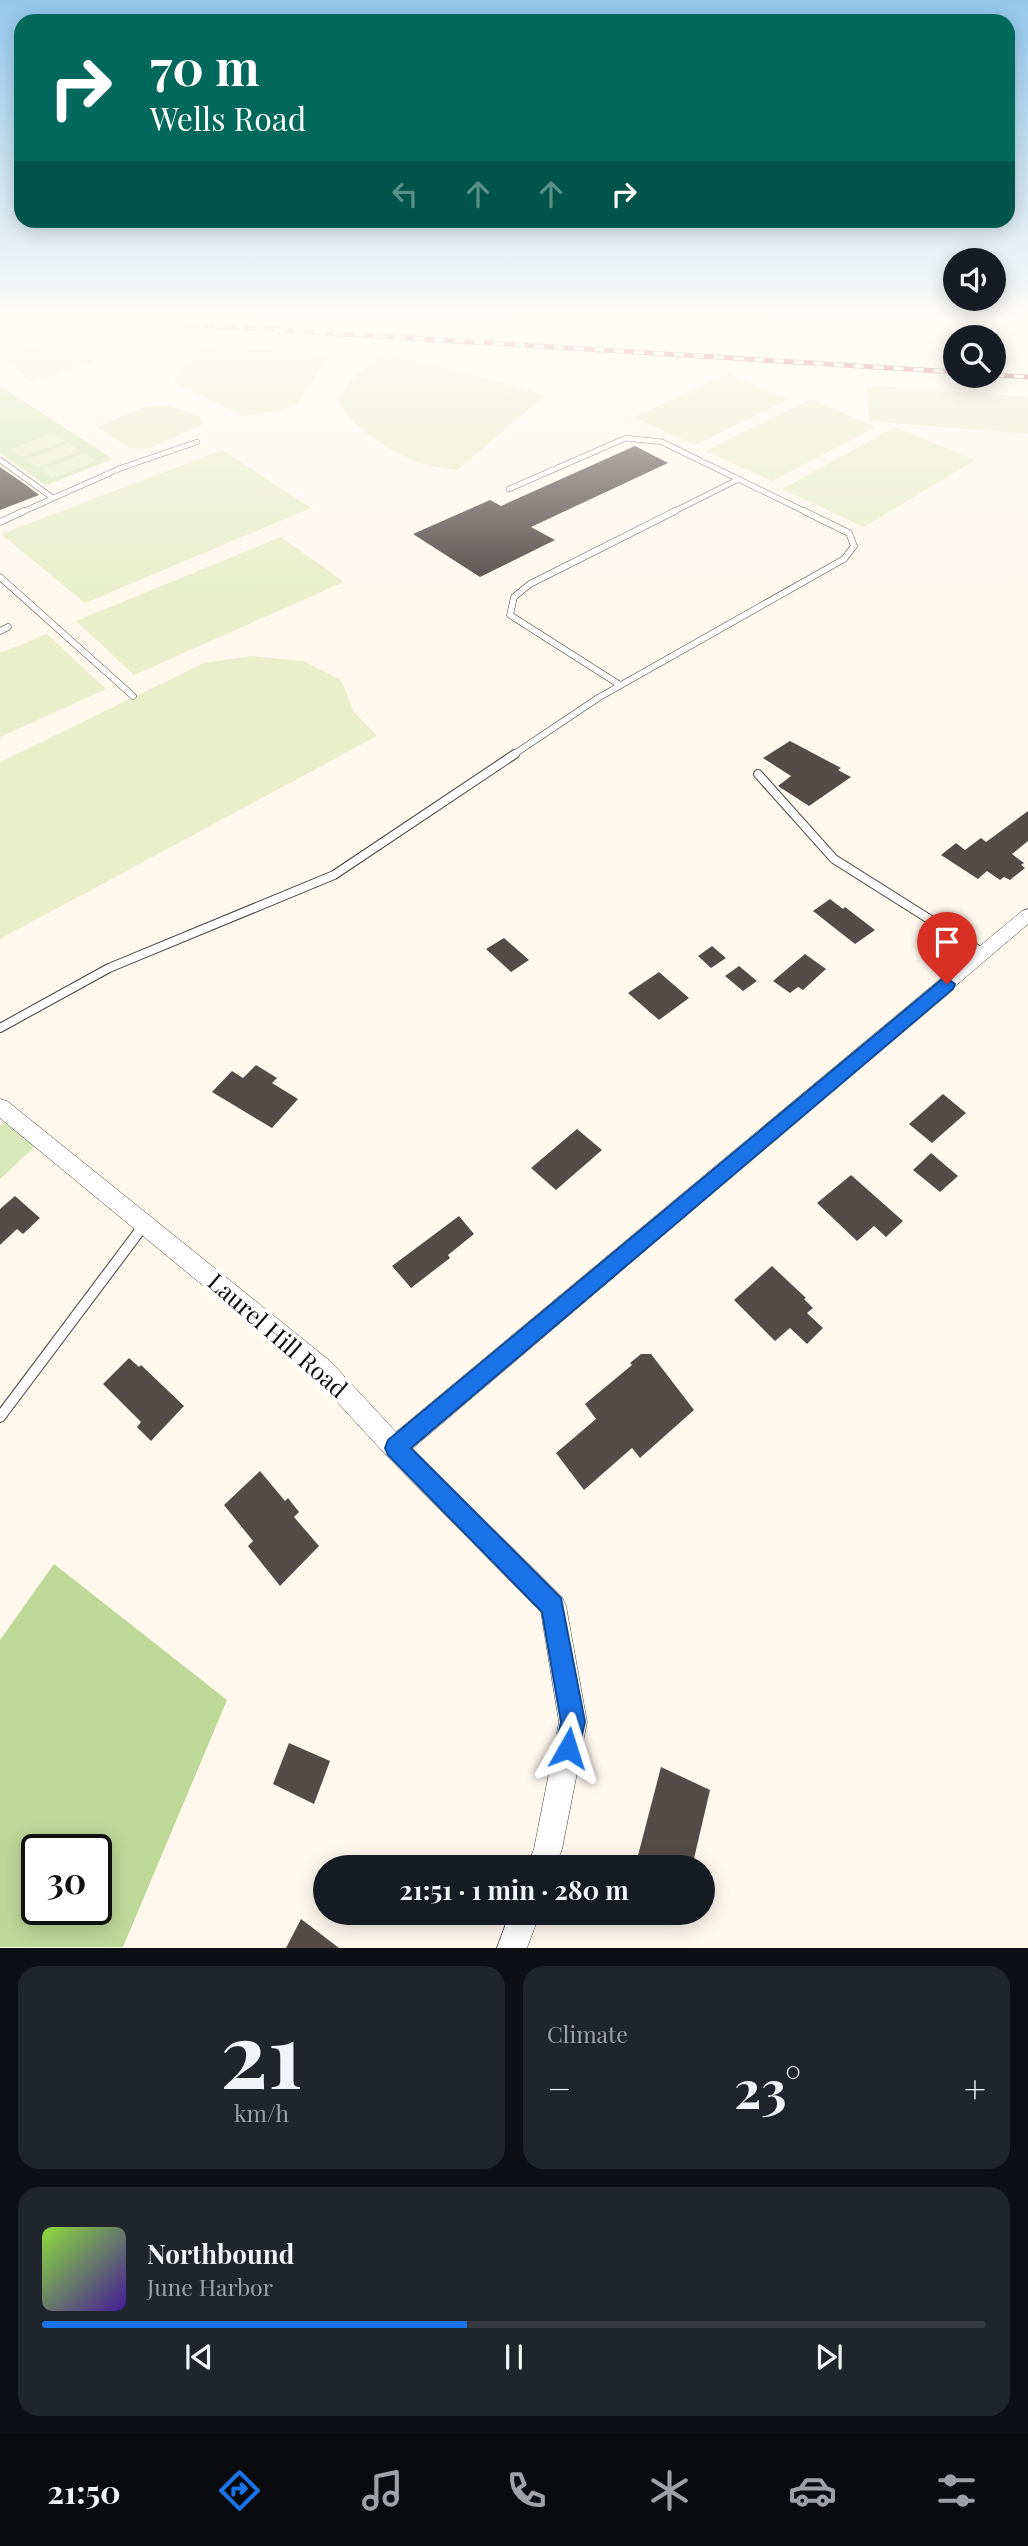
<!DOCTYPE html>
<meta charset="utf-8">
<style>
body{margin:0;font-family:"Playfair Display",serif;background:#20242c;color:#f1f3f6;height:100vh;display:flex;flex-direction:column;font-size:26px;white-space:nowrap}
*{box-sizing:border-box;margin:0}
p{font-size:23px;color:#9ea1a6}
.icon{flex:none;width:38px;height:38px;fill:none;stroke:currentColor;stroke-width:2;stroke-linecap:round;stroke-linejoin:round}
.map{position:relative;height:1948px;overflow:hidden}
.drawer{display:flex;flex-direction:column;gap:18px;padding:18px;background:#0d0f14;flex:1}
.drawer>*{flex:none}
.top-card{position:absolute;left:14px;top:14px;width:1001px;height:214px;border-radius:21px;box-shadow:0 4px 18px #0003;background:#00695c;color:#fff;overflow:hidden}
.tools{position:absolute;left:943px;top:248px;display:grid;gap:14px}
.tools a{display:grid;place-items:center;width:63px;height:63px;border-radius:50%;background:#171b24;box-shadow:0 4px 18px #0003;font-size:35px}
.speed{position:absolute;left:21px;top:1834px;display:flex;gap:14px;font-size:35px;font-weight:700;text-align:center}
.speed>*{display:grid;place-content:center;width:91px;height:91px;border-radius:50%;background:#171b24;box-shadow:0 4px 18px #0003;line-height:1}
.speed .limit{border:4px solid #111;border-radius:10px;background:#fff;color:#111}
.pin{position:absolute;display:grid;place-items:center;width:60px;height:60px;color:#fff;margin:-72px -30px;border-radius:50% 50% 50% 0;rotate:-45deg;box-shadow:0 0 7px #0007}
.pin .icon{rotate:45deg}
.me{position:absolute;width:77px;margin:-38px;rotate:6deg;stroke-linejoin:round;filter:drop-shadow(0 0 5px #0008)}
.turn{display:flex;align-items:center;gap:24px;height:147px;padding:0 21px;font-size:32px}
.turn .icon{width:91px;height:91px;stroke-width:2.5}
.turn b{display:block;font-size:49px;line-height:60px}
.lanes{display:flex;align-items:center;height:66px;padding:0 21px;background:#0003;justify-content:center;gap:35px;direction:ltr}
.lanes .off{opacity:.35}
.big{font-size:52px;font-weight:700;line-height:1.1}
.drawer .card{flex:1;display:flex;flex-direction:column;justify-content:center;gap:10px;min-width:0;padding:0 24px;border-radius:21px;background:#20242c}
.drawer .dial{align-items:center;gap:0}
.dial b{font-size:91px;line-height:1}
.song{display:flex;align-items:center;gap:21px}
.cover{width:84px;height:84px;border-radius:10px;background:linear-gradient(135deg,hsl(90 70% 55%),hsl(260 70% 35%))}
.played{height:7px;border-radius:4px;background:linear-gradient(90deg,#1a73e8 45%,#363941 45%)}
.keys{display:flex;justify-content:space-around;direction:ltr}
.heat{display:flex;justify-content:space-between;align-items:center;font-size:38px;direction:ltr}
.drawer .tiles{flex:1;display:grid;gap:18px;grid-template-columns:1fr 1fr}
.card:last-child{grid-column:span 2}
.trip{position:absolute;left:313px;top:1855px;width:402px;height:70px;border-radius:35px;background:#171b24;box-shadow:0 4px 18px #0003;font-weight:700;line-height:70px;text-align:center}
.tabs{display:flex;height:112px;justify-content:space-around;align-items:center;background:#090b0e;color:#9ea1a6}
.tabs .icon{width:49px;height:49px}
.tabs .current{color:#1a73e8}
.tabs b{font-size:32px;color:#f1f3f6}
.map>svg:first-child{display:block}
.green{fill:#d8e8b8}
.forest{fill:#bed898;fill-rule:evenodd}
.pitch{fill:#e8efca}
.building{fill:#554c4a}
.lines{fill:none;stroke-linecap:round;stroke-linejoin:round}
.lane-far3-casing{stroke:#404040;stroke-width:6}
.lane-far2-casing{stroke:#404040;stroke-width:7}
.lane-far1-casing{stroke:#404040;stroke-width:10}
.lane-casing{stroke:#404040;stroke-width:12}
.street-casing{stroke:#404040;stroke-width:1}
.lane-far3{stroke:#fff;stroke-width:5}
.lane-far2{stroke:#fff;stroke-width:6}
.lane-far1{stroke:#fff;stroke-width:8}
.lane{stroke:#fff;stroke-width:10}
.street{fill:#fff;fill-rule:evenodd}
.rail-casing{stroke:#b92946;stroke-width:5}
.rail{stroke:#fff;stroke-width:3.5;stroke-dasharray:10;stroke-linecap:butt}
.route{fill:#1a73e8;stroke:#114b97;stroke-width:2}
.labels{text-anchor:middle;stroke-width:7;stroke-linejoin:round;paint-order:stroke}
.near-street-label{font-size:24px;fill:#0d0d0d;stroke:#fff}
</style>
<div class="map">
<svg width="1028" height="1948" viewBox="0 0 1028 1948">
<rect width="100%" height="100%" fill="#fef8ed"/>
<path class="green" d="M 0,386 L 113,459 L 46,485 L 0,453 Z
M 11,1115 L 41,1141 L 0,1179 L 0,1126 Z"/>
<path class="forest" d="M 54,1564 L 227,1700 L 123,1947 L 0,1947 L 0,1640 ZM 37,1850 L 96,1850 L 96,1909 L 37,1909 Z"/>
<path class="pitch" d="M 82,333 L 100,344 L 90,363 L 32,382 L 4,358 L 8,352 Z
M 195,346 L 330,354 L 297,404 L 277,411 L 243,416 L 174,382 Z
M 387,352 L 546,395 L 457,470 C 446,468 435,467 424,464 C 396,457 348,425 337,399 L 357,373 Z
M 728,374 L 789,399 L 695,445 L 634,417 Z
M 867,385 L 1028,397 L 1028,434 L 869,421 Z
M 811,399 L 876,427 L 772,481 L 705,451 Z
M 146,406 L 171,406 L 201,417 L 203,425 L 147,449 L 130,448 L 97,427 Z
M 895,427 L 975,460 L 864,527 L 782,489 Z
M 54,433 L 66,441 L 22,457 L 11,449 Z
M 69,443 L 81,451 L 38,467 L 26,460 Z
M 222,450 L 311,508 L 85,603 L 1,534 Z
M 85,453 L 97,461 L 53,478 L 42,470 Z
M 281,537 L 344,582 L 134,675 L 76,621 Z
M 47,634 L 106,689 L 0,737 L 0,653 Z
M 252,656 L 303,661 L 341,680 L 354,712 L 377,736 L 0,939 L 0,762 L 204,663 Z"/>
<path class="building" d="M 635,446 L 668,463 L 531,527 L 555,540 L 480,577 L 413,534 L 490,500 L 501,506 Z
M 0,467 L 26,485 L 39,495 L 0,510 Z
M 790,741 L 841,768 L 838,770 L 851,777 L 809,806 L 778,786 L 791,776 L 763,758 Z
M 1028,811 L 1028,841 L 1012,854 L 1024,863 L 1021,865 L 1025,868 L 1010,880 L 1004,877 L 1000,880 L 987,871 L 978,879 L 941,855 L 956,843 L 965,850 L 981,838 L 986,842 Z
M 830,899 L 843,909 L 845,907 L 875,930 L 855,944 L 813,911 Z
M 504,938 L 529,960 L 511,972 L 486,949 Z
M 712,946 L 726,958 L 711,968 L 698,956 Z
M 805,954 L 826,969 L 803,990 L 798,987 L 790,993 L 773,981 Z
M 739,966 L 757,981 L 743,991 L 725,976 Z
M 659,972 L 689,998 L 659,1020 L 628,993 Z
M 256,1065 L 277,1078 L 272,1083 L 298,1099 L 272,1128 L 212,1092 L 232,1071 L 243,1078 Z
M 943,1094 L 966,1113 L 932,1143 L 909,1124 Z
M 577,1129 L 602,1150 L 556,1190 L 531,1168 Z
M 931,1153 L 958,1176 L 940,1192 L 913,1170 Z
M 851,1175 L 903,1221 L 886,1237 L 874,1226 L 857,1241 L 817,1203 Z
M 15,1196 L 40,1218 L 23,1234 L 17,1229 L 0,1245 L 0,1209 Z
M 459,1216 L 474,1234 L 448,1255 L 450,1258 L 411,1288 L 392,1266 Z
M 772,1266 L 806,1298 L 804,1299 L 813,1308 L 807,1313 L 823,1328 L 807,1344 L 790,1328 L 775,1341 L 734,1300 Z
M 641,1354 L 651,1354 L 694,1410 L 640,1458 L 632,1448 L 584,1490 L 556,1453 L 596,1419 L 585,1404 L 632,1365 L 630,1363 Z
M 129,1358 L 139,1367 L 141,1365 L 184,1406 L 151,1441 L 137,1427 L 141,1422 L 103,1384 Z
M 260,1471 L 285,1501 L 288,1498 L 299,1512 L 294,1517 L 319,1546 L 280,1586 L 248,1546 L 253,1541 L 224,1505 Z
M 289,1743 L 330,1761 L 314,1804 L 273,1784 Z
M 661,1767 L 710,1790 L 692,1867 L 635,1867 Z
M 301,1919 L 339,1948 L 286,1948 Z"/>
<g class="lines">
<defs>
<path id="lane-far3" d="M 0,460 L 53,498
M 509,489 L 626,438 L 662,442 L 808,513
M 20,513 L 121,468 L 197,442
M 671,513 L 739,479"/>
<path id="lane-far2" d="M 0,522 L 24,511
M 0,577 L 133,696
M 0,631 L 8,627
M 620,685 L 510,615 L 514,597 L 530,584 L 675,511
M 513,755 L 598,698 L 844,559 L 854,546 L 849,533 L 804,511"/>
<path id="lane-far1" d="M 758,774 L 834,859 L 983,953
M 0,1028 L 109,968 L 334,875 L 515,754"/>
<path id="lane" d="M 0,1417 L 144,1225"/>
<path id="street" d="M 1028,909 L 1028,924 L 412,1449 L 562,1597 L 566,1606 L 587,1722 L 562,1849 L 555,1867 L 527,1867 L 534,1849 L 559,1722 L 541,1612 L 387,1456 L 314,1377 L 0,1118 L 0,1099 L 7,1101 L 330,1361 L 396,1432 L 1022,911 Z
M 510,1913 L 540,1913 L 527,1948 L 497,1948 Z"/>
</defs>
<use href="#lane-far3" class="lane-far3-casing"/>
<use href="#lane-far2" class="lane-far2-casing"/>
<use href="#lane-far1" class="lane-far1-casing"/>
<use href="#lane" class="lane-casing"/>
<use href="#street" class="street-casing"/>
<use href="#lane-far3" class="lane-far3"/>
<use href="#lane-far2" class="lane-far2"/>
<use href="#lane-far1" class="lane-far1"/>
<use href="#lane" class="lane"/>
<use href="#street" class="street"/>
<defs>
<path id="rail" d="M 135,321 L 956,372
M 994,375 L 1028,377"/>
</defs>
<use href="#rail" class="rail-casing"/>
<use href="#rail" class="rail"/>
</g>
<linearGradient id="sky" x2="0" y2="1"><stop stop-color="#93c8ed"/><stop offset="0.54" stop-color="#fffcf7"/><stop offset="1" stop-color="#fffcf7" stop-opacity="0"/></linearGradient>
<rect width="1028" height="594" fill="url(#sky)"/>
<path class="route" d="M 947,978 L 955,984 L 953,989 L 411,1448 L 561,1598 L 585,1722 L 577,1756 L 568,1760 L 559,1756 L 555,1748 L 561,1722 L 542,1612 L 388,1455 L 385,1448 L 388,1440 L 941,980 Z"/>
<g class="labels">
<g class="near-street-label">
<text transform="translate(277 1336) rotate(41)" y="8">Laurel Hill Road</text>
</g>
</g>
</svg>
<div class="tools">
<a><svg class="icon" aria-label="sound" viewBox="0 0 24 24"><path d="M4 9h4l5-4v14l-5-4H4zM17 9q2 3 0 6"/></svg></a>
<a><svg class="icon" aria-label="search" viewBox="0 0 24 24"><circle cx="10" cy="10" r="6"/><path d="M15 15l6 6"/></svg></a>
</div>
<div class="speed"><div class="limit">30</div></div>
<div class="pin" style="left:947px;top:984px;background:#d93025"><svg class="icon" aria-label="arrive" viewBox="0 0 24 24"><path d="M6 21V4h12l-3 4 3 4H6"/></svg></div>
<svg class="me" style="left:568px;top:1748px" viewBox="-20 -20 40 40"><path d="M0-17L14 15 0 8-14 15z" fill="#1a73e8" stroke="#fff" stroke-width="4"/></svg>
<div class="trip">21:51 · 1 min · 280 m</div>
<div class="top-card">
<div class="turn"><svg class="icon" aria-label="right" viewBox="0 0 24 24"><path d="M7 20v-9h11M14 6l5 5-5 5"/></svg><div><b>70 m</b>Wells Road</div></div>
<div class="lanes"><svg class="icon off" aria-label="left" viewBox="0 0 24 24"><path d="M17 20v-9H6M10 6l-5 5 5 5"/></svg><svg class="icon off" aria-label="ahead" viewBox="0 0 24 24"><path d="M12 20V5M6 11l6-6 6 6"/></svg><svg class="icon off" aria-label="ahead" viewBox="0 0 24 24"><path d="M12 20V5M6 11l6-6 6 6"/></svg><svg class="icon" aria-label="right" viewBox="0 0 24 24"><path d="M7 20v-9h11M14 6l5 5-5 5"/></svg></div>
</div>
</div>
<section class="drawer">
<div class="tiles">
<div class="card dial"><b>21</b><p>km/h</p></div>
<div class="card"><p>Climate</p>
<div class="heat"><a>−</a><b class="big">23°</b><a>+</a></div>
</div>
<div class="card">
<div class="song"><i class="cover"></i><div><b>Northbound</b><p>June Harbor</p></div></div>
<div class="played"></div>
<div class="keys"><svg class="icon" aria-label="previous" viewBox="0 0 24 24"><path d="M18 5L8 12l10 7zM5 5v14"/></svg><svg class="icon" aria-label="pause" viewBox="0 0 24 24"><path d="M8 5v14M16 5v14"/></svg><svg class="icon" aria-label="next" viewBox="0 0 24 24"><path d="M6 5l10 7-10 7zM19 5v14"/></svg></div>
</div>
</div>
</section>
<nav class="tabs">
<b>21:50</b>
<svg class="icon current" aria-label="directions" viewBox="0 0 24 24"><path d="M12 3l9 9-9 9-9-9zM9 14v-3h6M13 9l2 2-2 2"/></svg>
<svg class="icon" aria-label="music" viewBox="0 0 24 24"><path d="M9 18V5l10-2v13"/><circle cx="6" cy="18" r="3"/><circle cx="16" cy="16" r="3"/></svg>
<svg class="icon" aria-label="phone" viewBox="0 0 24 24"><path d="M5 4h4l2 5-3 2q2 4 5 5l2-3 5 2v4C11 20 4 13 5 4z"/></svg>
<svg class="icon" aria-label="climate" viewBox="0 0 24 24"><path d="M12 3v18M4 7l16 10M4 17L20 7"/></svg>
<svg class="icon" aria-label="car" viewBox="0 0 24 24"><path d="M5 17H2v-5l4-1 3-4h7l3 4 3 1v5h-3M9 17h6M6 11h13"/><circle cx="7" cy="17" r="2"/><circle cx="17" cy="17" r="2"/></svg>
<svg class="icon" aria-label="filters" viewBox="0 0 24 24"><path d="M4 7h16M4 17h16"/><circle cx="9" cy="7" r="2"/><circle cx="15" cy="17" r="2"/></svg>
</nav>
